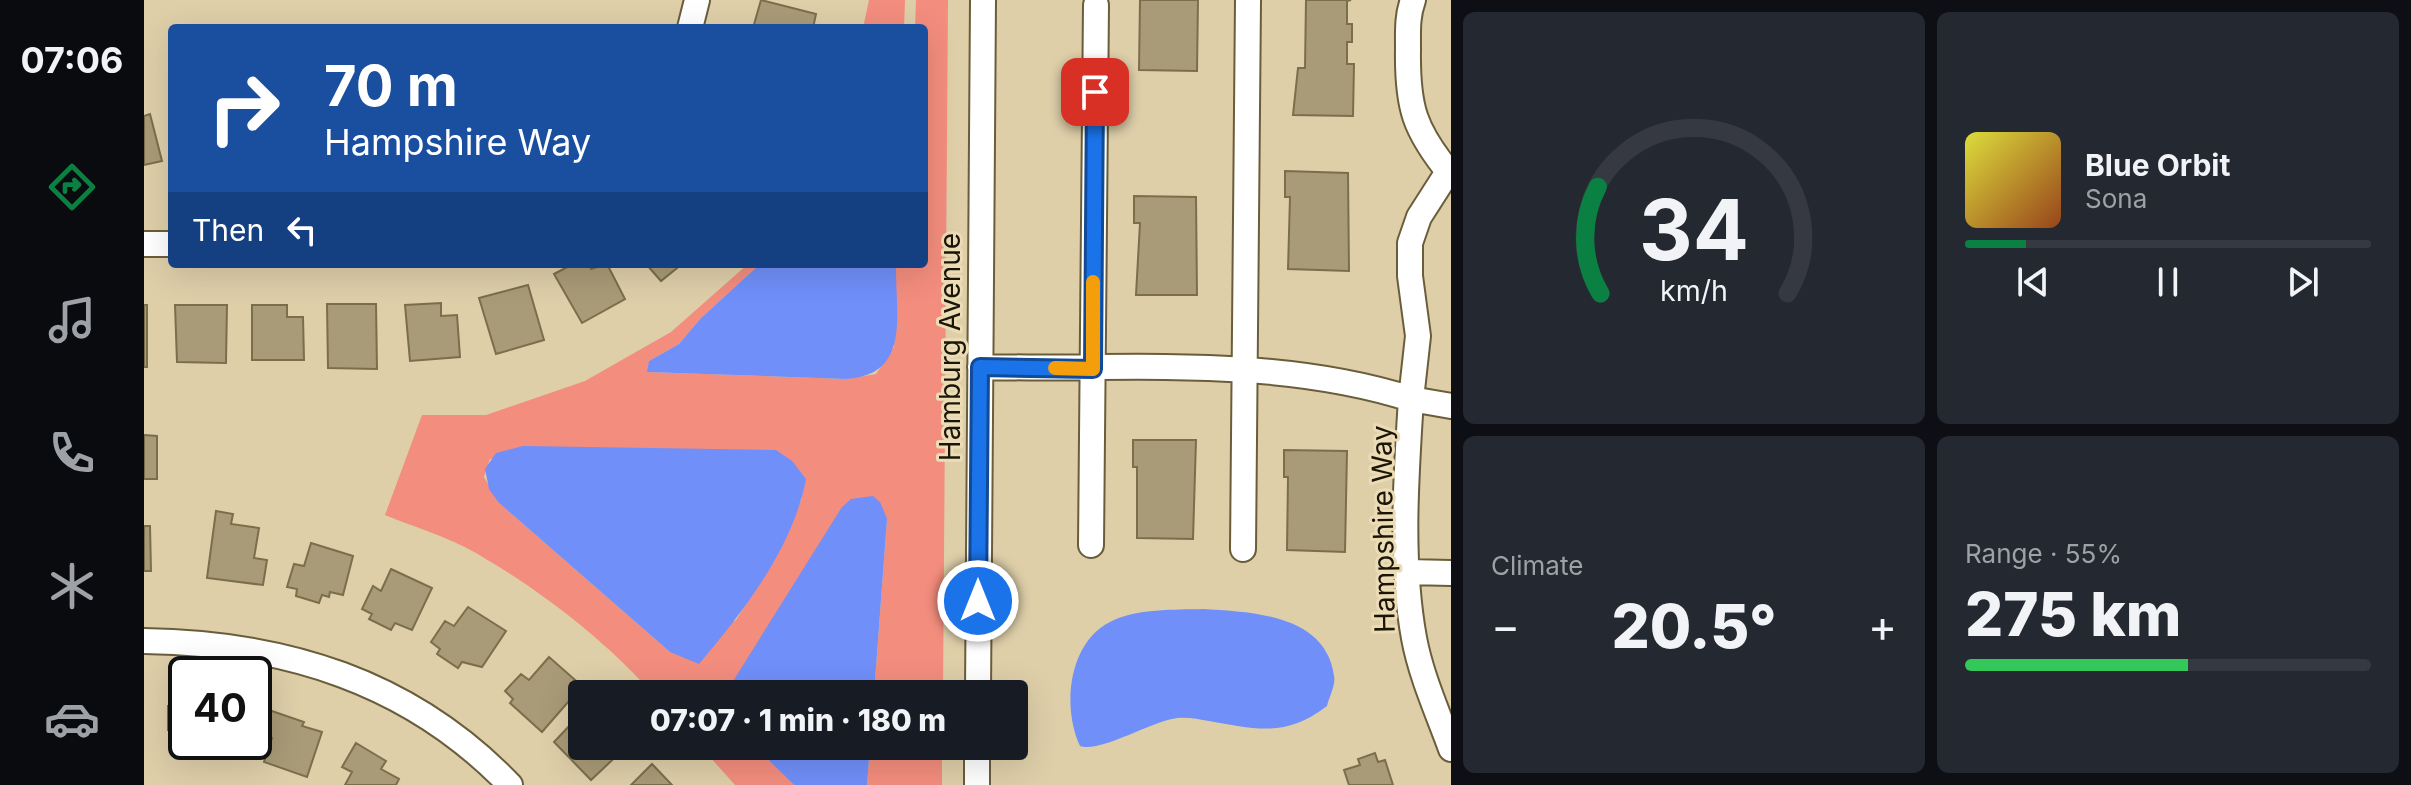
<!DOCTYPE html>
<meta charset="utf-8">
<style>
body{margin:0;font-family:Inter,sans-serif;background:#242831;color:#f1f3f6;height:100vh;display:flex;flex-direction:column;font-size:30px;white-space:nowrap}
*{box-sizing:border-box;margin:0}
p{font-size:26px;color:#9ea1a6}
.icon{flex:none;width:44px;height:44px;fill:none;stroke:currentColor;stroke-width:2;stroke-linecap:round;stroke-linejoin:round}
.map{position:relative;flex:1;overflow:hidden}
.sheet{display:flex;flex-direction:column;gap:12px;padding:12px;background:#0d0f14;width:960px}
.sheet>*{flex:none}
.top-card{position:absolute;left:24px;top:24px;width:760px;height:244px;border-radius:8px;box-shadow:0 8px 32px #0002;background:#1a4fa0;color:#fff;overflow:hidden}
.speed{position:absolute;left:24px;top:656px;display:flex;gap:16px;font-size:40px;font-weight:700;text-align:center}
.speed>*{display:grid;place-content:center;width:104px;height:104px;border-radius:50%;background:#171b24;box-shadow:0 8px 32px #0002;line-height:1}
.speed .limit{border:4px solid #111;border-radius:12px;background:#fff;color:#111}
.pin{position:absolute;display:grid;place-items:center;width:68px;height:68px;color:#fff;margin:-34px;border-radius:16px;box-shadow:0 4px 12px #0006}
.me{position:absolute;width:88px;margin:-44px;rotate:0deg;stroke-linejoin:round;filter:drop-shadow(0 0 6px #0008)}
.turn{display:flex;align-items:center;gap:28px;height:168px;padding:0 24px;font-size:36px}
.turn .icon{width:104px;height:104px;stroke-width:2.5}
.turn b{display:block;font-size:56px;line-height:68px}
.then{display:flex;align-items:center;height:76px;padding:0 24px;background:#0003;gap:16px;font-size:30px}
.big{font-size:60px;font-weight:800;line-height:1.1}
.sheet .widget{flex:1;display:flex;flex-direction:column;justify-content:center;gap:12px;min-width:0;padding:0 28px;border-radius:12px;background:#242831}
.sheet .dial{align-items:center;gap:0}
.dial svg{height:208px;overflow:visible;fill:none;stroke:#363941;stroke-width:7;stroke-linecap:round;text-anchor:middle}
.dial text{fill:#f1f3f6;stroke:none}
.song{display:flex;align-items:center;gap:24px}
.cover{width:96px;height:96px;border-radius:12px;background:linear-gradient(135deg,hsl(60 70% 55%),hsl(20 70% 35%))}
.played{height:8px;border-radius:4px;background:linear-gradient(90deg,#0b8043 15%,#363941 15%)}
.keys{display:flex;justify-content:space-around;direction:ltr}
.heat{display:flex;justify-content:space-between;align-items:center;font-size:44px;direction:ltr}
.charge{height:12px;border-radius:6px;background:linear-gradient(90deg,#34c759 55%,#363941 0)}
.sheet .tiles{flex:1;display:grid;gap:12px;grid-template-columns:repeat(2,1fr)}
.trip{position:absolute;left:424px;top:680px;width:460px;height:80px;border-radius:8px;background:#171b24;box-shadow:0 8px 32px #0002;font-weight:800;line-height:80px;text-align:center}
main{display:flex;flex:1;min-height:0}
.tab-bar{display:flex;flex-direction:column;width:144px;justify-content:space-around;align-items:center;background:#090b0e;color:#9ea1a6}
.tab-bar .icon{width:56px;height:56px}
.tab-bar .current{color:#0b8043}
.tab-bar b{font-size:36px;color:#f1f3f6}
.map>svg:first-child{display:block}
.green{fill:#f38d7e;fill-rule:evenodd}
.water{fill:#708ff9}
.building{fill:#a99b77;stroke:#7b6e4b;stroke-width:2}
.lines{fill:none;stroke-linecap:round;stroke-linejoin:round}
.minor-casing{stroke:#6a5d3b;stroke-width:28}
.minor{stroke:#fff;stroke-width:24}
.route-casing{stroke:#114b97;stroke-width:20}
.route{stroke:#1a73e8;stroke-width:14}
.slow{stroke:#f59e0b;stroke-width:14}
.labels{text-anchor:middle;stroke-width:6;stroke-linejoin:round;paint-order:stroke}
.street-label{font-size:28px;fill:#1a1507;stroke:#ebdcb6}
</style>
<main>
<nav class="tab-bar">
<b>07:06</b>
<svg class="icon current" aria-label="directions" viewBox="0 0 24 24"><path d="M12 3l9 9-9 9-9-9zM9 14v-3h6M13 9l2 2-2 2"/></svg>
<svg class="icon" aria-label="music" viewBox="0 0 24 24"><path d="M9 18V5l10-2v13"/><circle cx="6" cy="18" r="3"/><circle cx="16" cy="16" r="3"/></svg>
<svg class="icon" aria-label="phone" viewBox="0 0 24 24"><path d="M5 4h4l2 5-3 2q2 4 5 5l2-3 5 2v4C11 20 4 13 5 4z"/></svg>
<svg class="icon" aria-label="climate" viewBox="0 0 24 24"><path d="M12 3v18M4 7l16 10M4 17L20 7"/></svg>
<svg class="icon" aria-label="car" viewBox="0 0 24 24"><path d="M5 17H2v-5l4-1 3-4h7l3 4 3 1v5h-3M9 17h6M6 11h13"/><circle cx="7" cy="17" r="2"/><circle cx="17" cy="17" r="2"/></svg>
</nav>
<div class="map">
<svg width="1307" height="785" viewBox="0 0 1307 785">
<rect width="100%" height="100%" fill="#decfa9"/>
<path class="green" d="M 725,0 L 761,0 L 760,28 L 719,28 Z
M 772,0 L 804,0 L 799,694 L 730,694 L 743,519 L 581,694 L 509,694 C 460,639 396,590 332,553 C 304,537 270,527 241,515 L 278,415 L 342,415 L 441,381 L 527,332 L 604,264 L 616,264 L 556,319 L 535,344 L 505,361 L 504,372 L 702,379 L 732,374 L 750,347 L 752,264 L 780,264 L 780,28 L 771,28 ZM 346,459 L 658,498 L 636,549 L 592,620 L 526,652 L 355,503 L 340,477 Z
M 556,746 L 610,746 L 650,785 L 591,785 Z
M 726,746 L 798,746 L 798,785 L 723,785 Z"/>
<path class="water" d="M 616,264 L 752,264 C 751,314 768,375 702,379 L 503,372 L 505,361 L 535,344 L 556,319 Z
M 379,446 L 632,450 L 648,461 L 662,479 C 649,548 599,612 555,664 L 526,652 L 355,503 L 345,489 L 341,469 L 352,453 Z
M 729,496 L 736,502 L 743,519 L 730,694 L 581,694 L 698,507 L 707,499 Z
M 1059,609 C 1107,612 1182,614 1190,676 C 1192,685 1185,697 1183,706 C 1141,738 1112,729 1065,721 C 1053,719 1040,716 1028,719 C 1003,724 955,753 936,746 C 918,708 924,643 966,622 C 992,608 1031,610 1059,609 Z
M 610,746 L 726,746 L 723,785 L 650,785 Z"/>
<path class="building" d="M 617,0 L 672,14 L 669,28 L 609,28 Z
M 996,0 L 1054,0 L 1053,71 L 995,70 Z
M 1162,0 L 1207,0 L 1203,1 L 1203,24 L 1208,24 L 1208,42 L 1203,42 L 1203,64 L 1210,64 L 1209,116 L 1149,115 L 1154,68 L 1161,68 Z
M 6,114 L 18,161 L 0,165 L 0,116 Z
M 1141,171 L 1204,173 L 1205,271 L 1144,269 L 1146,197 L 1141,197 Z
M 990,196 L 1052,197 L 1053,295 L 992,295 L 996,223 L 990,223 Z
M 429,264 L 445,264 L 447,269 L 463,264 L 481,299 L 438,323 L 410,274 Z
M 502,264 L 538,264 L 517,281 Z
M 384,285 L 400,340 L 352,354 L 335,298 Z
M 297,303 L 297,316 L 313,315 L 316,357 L 266,361 L 261,305 Z
M 183,304 L 232,304 L 233,369 L 184,368 Z
M 0,305 L 3,305 L 3,367 L 0,367 Z
M 31,305 L 83,305 L 82,363 L 33,362 Z
M 108,305 L 143,305 L 143,317 L 159,317 L 160,360 L 108,360 Z
M 0,435 L 13,436 L 13,479 L 0,479 Z
M 989,440 L 1052,440 L 1049,539 L 993,538 L 993,467 L 989,467 Z
M 1140,450 L 1203,451 L 1201,552 L 1143,550 L 1144,477 L 1140,477 Z
M 72,511 L 89,514 L 87,524 L 115,528 L 110,558 L 123,560 L 119,585 L 63,578 Z
M 0,526 L 6,526 L 7,571 L 0,571 Z
M 167,543 L 209,556 L 199,595 L 186,592 L 185,597 L 178,595 L 175,603 L 152,596 L 153,589 L 143,587 L 150,564 L 160,566 Z
M 247,569 L 288,588 L 268,630 L 251,623 L 247,630 L 225,619 L 228,614 L 218,609 L 229,586 L 237,591 Z
M 324,607 L 362,631 L 338,667 L 318,662 L 314,668 L 293,654 L 296,649 L 287,642 L 301,621 L 310,626 Z
M 405,657 L 438,686 L 398,732 L 366,703 L 369,699 L 361,691 L 377,674 L 385,680 Z
M 34,700 L 42,700 L 42,742 L 78,742 L 78,754 L 35,754 L 34,730 L 24,730 L 24,706 L 34,706 Z
M 125,710 L 160,722 L 158,726 L 178,732 L 163,777 L 120,762 L 128,738 L 117,735 Z
M 427,724 L 434,732 L 438,729 L 438,746 L 482,747 L 447,780 L 410,742 Z
M 212,743 L 242,761 L 237,769 L 255,779 L 252,785 L 201,785 L 208,772 L 198,767 Z
M 1231,753 L 1234,762 L 1241,760 L 1249,785 L 1205,785 L 1200,770 L 1216,765 L 1214,759 Z
M 508,764 L 528,785 L 487,785 Z"/>
<g class="lines">
<defs>
<path id="minor" d="M 1269,0 C 1263,16 1264,32 1264,49 C 1263,107 1270,130 1307,175
M 546,28 L 553,0
M 1307,167 L 1275,217 L 1266,243 L 1266,276 L 1274,336 L 1267,399 L 1307,406
M 0,244 L 28,244
M 836,367 C 979,370 1129,355 1267,399 C 1262,477 1256,561 1270,638 C 1277,676 1294,713 1307,749
M 947,545 L 952,5
M 1099,549 L 1104,0
M 1264,572 L 1307,573
M 0,641 C 140,643 266,681 366,785
M 834,694 L 839,0
M 833,785 L 833,746"/>
</defs>
<use href="#minor" class="minor-casing"/>
<use href="#minor" class="minor"/>
</g>
<g class="lines">
<defs>
<path id="route" d="M 834,601 L 836,367 L 949,369 L 951,92"/>
</defs>
<use href="#route" class="route-casing"/>
<use href="#route" class="route"/>
<path class="slow" d="M 911,368 L 949,369 L 949,282"/>
</g>
<g class="labels">
<g class="street-label">
<text transform="translate(806 347) rotate(-90)" y="10">Hamburg Avenue</text>
<text transform="translate(1239 529) rotate(-91)" y="10">Hampshire Way</text>
</g>
</g>
</svg>
<div class="speed"><div class="limit">40</div></div>
<div class="pin" style="left:951px;top:92px;background:#d93025"><svg class="icon" aria-label="arrive" viewBox="0 0 24 24"><path d="M6 21V4h12l-3 4 3 4H6"/></svg></div>
<svg class="me" style="left:834px;top:601px" viewBox="-20 -20 40 40"><circle r="17" fill="#1a73e8" stroke="#fff" stroke-width="3"/><path d="M0-11L8 9 0 5-8 9z" fill="#fff"/></svg>
<div class="trip">07:07 · 1 min · 180 m</div>
<div class="top-card">
<div class="turn"><svg class="icon" aria-label="right" viewBox="0 0 24 24"><path d="M7 20v-9h11M14 6l5 5-5 5"/></svg><div><b>70 m</b>Hampshire Way</div></div>
<div class="then">Then<svg class="icon" aria-label="left" viewBox="0 0 24 24"><path d="M17 20v-9H6M10 6l-5 5 5 5"/></svg></div>
</div>
</div>
<section class="sheet">
<div class="tiles">
<div class="widget dial"><svg viewBox="0 0 100 80">
<path d="M14 69A42 42 0 1 1 86 69"/>
<path d="M14 69A42 42 0 0 1 13 28" stroke="#0b8043"/>
<text x="50" y="56" font-size="32" font-weight="700">34</text>
<text x="50" y="72" font-size="11">km/h</text>
</svg></div>
<div class="widget">
<div class="song"><i class="cover"></i><div><b>Blue Orbit</b><p>Sona</p></div></div>
<div class="played"></div>
<div class="keys"><svg class="icon" aria-label="previous" viewBox="0 0 24 24"><path d="M18 5L8 12l10 7zM5 5v14"/></svg><svg class="icon" aria-label="pause" viewBox="0 0 24 24"><path d="M8 5v14M16 5v14"/></svg><svg class="icon" aria-label="next" viewBox="0 0 24 24"><path d="M6 5l10 7-10 7zM19 5v14"/></svg></div>
</div>
<div class="widget"><p>Climate</p>
<div class="heat"><a>−</a><b class="big">20.5°</b><a>+</a></div>
</div>
<div class="widget"><p>Range · 55%</p><b class="big">275 km</b><div class="charge"></div></div>
</div>
</section>
</main>
